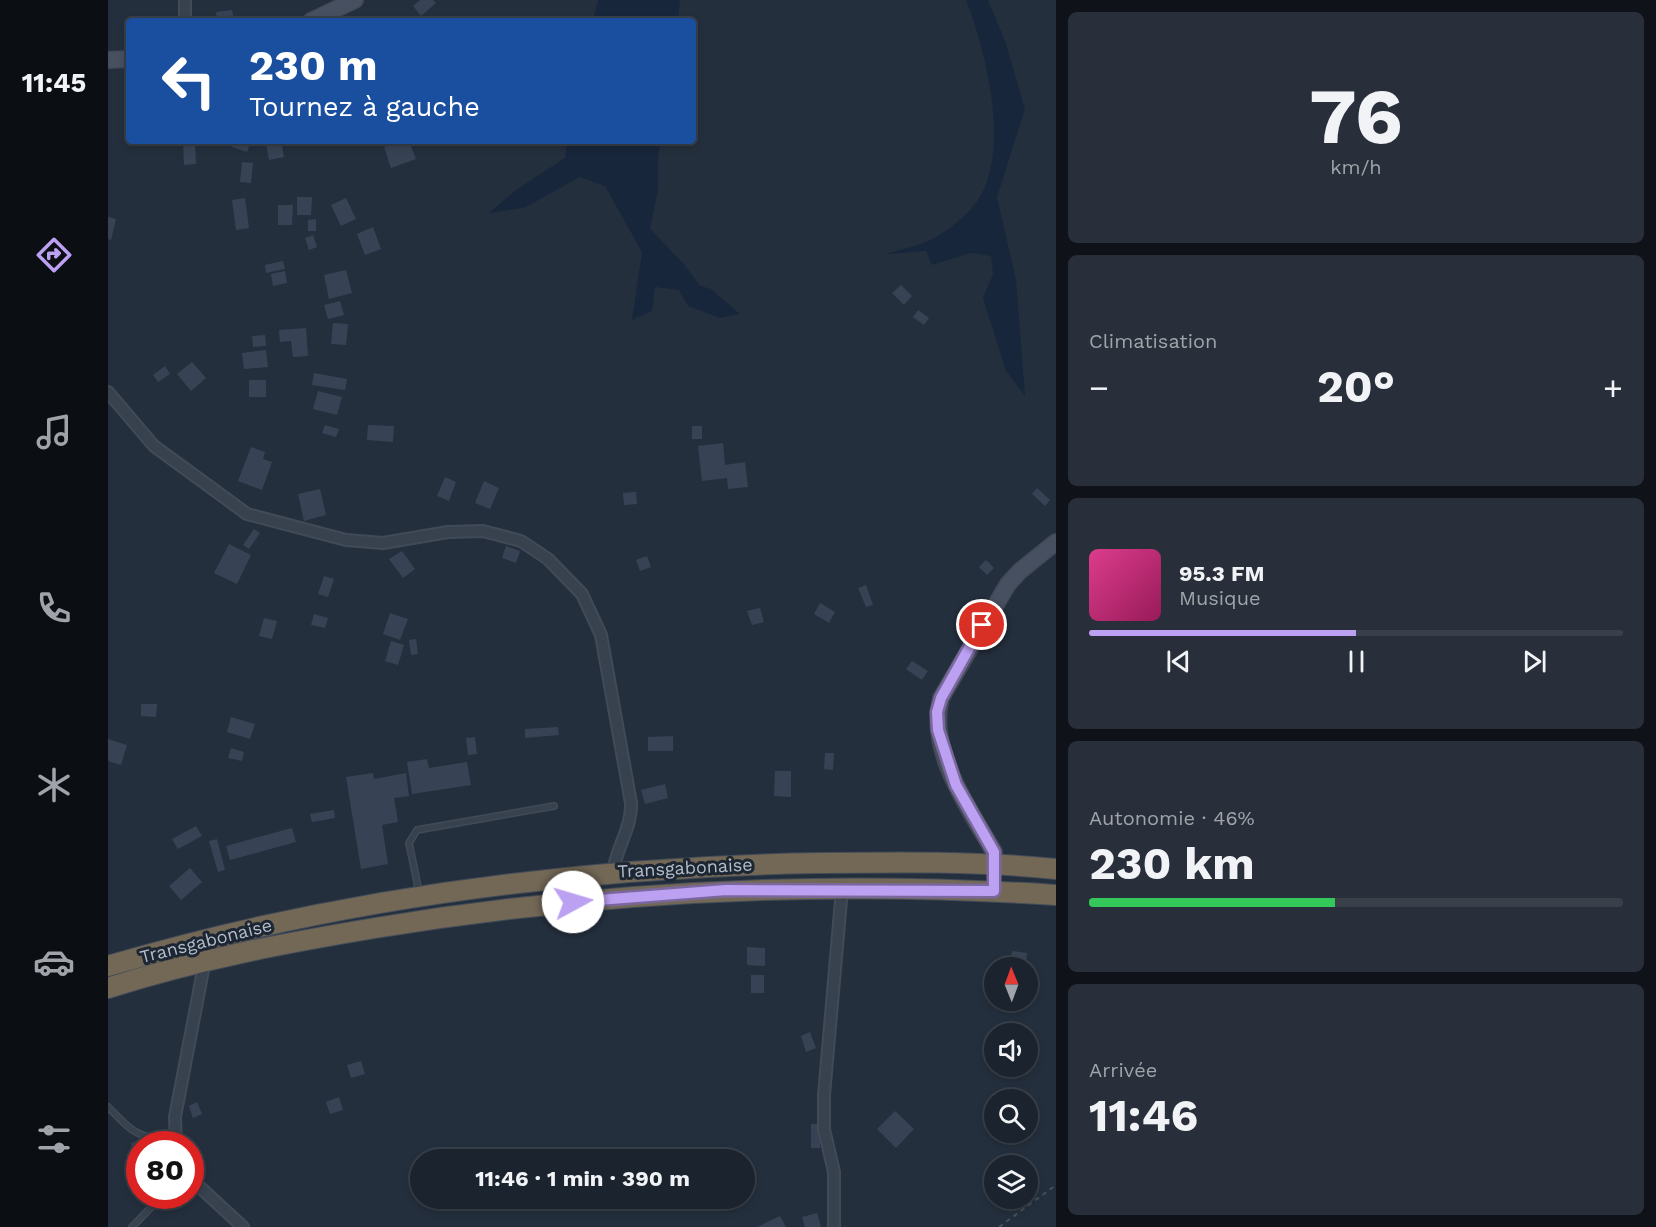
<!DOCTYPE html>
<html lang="fr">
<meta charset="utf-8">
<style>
body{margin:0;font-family:"Work Sans",sans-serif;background:#282f3a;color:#f1f3f6;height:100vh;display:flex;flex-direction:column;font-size:22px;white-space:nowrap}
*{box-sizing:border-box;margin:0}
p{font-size:20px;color:#a0a4aa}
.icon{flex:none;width:33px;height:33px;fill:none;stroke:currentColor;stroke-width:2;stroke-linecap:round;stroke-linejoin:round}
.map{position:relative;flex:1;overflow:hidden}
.side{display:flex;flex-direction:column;gap:12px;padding:12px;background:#0f1319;width:600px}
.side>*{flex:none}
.top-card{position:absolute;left:18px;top:18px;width:570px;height:126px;border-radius:6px;box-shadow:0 3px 9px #0003,0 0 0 2px #39404a;background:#1a4fa0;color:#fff;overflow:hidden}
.needle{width:39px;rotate:359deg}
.tools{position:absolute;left:876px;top:957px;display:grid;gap:12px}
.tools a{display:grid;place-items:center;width:54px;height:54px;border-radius:50%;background:#1b232e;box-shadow:0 3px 9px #0003,0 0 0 2px #39404a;font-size:30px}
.speed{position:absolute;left:18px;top:1131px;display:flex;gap:12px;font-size:30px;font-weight:700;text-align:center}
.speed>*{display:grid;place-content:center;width:78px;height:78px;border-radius:50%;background:#1b232e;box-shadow:0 3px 9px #0003,0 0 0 2px #39404a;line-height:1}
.speed .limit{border:9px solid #d22;background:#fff;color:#111}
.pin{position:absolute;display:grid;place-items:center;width:51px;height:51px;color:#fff;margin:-26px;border:3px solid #fff;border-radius:50%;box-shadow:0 2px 6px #0007}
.me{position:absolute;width:66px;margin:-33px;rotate:84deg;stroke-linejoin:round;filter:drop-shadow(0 0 4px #0008)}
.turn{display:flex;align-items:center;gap:21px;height:126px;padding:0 24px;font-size:27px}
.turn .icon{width:78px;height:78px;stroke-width:2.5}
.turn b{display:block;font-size:42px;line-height:51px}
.big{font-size:45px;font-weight:700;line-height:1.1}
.side .widget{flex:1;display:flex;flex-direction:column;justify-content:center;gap:9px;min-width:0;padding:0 21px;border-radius:9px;background:#282f3a}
.side .dial{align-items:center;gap:0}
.dial b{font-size:78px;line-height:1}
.song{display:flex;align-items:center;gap:18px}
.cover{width:72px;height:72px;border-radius:9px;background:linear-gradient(135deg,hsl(330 70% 55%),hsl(330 70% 35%))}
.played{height:6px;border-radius:3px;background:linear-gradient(90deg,#bca0f2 50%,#39404a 50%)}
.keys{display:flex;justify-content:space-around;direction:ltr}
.heat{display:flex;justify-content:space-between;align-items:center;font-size:33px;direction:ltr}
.charge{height:9px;border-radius:4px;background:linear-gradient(90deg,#34c759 46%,#39404a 0)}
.trip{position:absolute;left:302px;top:1149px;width:345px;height:60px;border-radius:30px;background:#1b232e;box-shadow:0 3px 9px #0003,0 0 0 2px #39404a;font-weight:700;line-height:60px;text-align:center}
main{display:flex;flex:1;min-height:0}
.dock{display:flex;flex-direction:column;width:108px;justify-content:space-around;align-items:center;background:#0b0e12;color:#a0a4aa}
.dock .icon{width:42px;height:42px}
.dock .active{color:#bca0f2}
.dock b{font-size:27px;color:#f1f3f6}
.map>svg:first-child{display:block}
.water{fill:#18263b}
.building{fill:#374354}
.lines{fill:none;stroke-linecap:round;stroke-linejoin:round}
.lane-casing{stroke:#414a57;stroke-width:8}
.street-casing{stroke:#414a57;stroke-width:14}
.secondary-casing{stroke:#414a57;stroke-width:18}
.highway-casing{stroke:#434c59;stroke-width:22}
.path{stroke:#3f5457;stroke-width:2;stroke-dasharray:4.5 4.5;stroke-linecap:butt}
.lane{stroke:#38414e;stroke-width:5}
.street{stroke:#38414e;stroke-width:10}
.secondary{stroke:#465060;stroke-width:15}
.highway{stroke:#736856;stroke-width:20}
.route-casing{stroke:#7a689d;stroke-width:15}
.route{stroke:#bca0f2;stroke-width:10}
.labels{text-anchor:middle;stroke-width:6;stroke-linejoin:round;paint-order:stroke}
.street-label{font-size:18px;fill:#b4bcc9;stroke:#1d2633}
</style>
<main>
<nav class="dock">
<b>11:45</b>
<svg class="icon active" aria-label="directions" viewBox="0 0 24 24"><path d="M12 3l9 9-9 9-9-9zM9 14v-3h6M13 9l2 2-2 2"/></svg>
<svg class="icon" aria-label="music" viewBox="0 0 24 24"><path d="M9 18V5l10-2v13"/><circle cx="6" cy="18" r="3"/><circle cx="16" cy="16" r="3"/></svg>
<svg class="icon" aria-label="phone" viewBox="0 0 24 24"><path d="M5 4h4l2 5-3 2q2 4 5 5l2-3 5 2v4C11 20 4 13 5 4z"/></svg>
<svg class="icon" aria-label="climate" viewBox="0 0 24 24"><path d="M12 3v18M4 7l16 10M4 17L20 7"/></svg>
<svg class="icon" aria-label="car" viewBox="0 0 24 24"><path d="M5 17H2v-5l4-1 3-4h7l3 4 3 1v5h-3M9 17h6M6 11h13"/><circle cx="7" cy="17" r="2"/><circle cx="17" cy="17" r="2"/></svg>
<svg class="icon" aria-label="filters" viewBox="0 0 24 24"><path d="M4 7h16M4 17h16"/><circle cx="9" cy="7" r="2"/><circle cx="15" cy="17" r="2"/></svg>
</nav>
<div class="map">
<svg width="948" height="1227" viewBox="0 0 948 1227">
<rect width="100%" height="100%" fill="#242f3d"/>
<path class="water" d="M 490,0 L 572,0 L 570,21 L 485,21 Z
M 858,0 L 880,0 L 897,41 L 917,109 L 889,197 L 908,280 L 917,396 L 898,371 L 875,298 L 885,274 L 883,256 L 863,253 L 824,265 L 818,251 L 778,254 C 793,249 812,246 826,238 C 842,229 860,215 870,200 C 903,150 878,51 858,0 Z
M 459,141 L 553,141 L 550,157 L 550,190 L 542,229 L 575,263 L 592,286 L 603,289 L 632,314 L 612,318 L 580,306 L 571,290 L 547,287 L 544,311 L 524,320 L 534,252 L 497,186 L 472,177 L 416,208 L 381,213 L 408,190 L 457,158 Z"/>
<path class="building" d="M 312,0 L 325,0 L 328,3 L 313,16 L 305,6 Z
M 124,10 L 126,21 L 109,21 L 108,12 Z
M 75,141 L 87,141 L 88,164 L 76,165 Z
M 126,141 L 143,141 L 139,152 L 124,147 Z
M 173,141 L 176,157 L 161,160 L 158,143 Z
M 294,141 L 301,141 L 308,159 L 283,168 L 276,147 Z
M 134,162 L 145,163 L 143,183 L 132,182 Z
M 189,197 L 204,197 L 203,215 L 189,215 Z
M 137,198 L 141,228 L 128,230 L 124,200 Z
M 238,198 L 248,219 L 233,226 L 223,205 Z
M 170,205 L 185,205 L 184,225 L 170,225 Z
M 0,217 L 8,219 L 3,240 L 0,239 Z
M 208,219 L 208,231 L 200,231 L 200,220 Z
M 265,227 L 273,249 L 257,255 L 249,234 Z
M 205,235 L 209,247 L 201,250 L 197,238 Z
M 175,261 L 177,269 L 158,273 L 157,265 Z
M 238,270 L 244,293 L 221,299 L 216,275 Z
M 177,271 L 179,283 L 165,286 L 163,274 Z
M 793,285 L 804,296 L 796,305 L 784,293 Z
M 232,301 L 236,315 L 220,319 L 216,305 Z
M 810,310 L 821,318 L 816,325 L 805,317 Z
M 225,323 L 240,324 L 238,345 L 223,344 Z
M 198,328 L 200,356 L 185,357 L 183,341 L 172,342 L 171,330 Z
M 157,335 L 158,346 L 145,347 L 144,336 Z
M 158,350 L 160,367 L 136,369 L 134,353 Z
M 84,362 L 98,378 L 83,391 L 69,374 Z
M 57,366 L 62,374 L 50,382 L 45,375 Z
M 206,373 L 239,379 L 237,390 L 204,385 Z
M 141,380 L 158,380 L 158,397 L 141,397 Z
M 210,391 L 234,397 L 229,415 L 205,409 Z
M 217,425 L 231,429 L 228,437 L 214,433 Z
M 260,425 L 286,426 L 285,442 L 259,440 Z
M 584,426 L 594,426 L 594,439 L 584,439 Z
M 615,443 L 617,465 L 637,462 L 640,487 L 620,489 L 619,478 L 594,481 L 590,446 Z
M 143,447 L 157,452 L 155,459 L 164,462 L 154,490 L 130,481 Z
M 337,477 L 348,482 L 341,501 L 329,496 Z
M 376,481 L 391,488 L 382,509 L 367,503 Z
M 929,488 L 942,500 L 937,506 L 924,494 Z
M 212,489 L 218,515 L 196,521 L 190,494 Z
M 528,492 L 529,504 L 516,505 L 515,493 Z
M 146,529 L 152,533 L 141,549 L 135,545 Z
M 121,544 L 143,555 L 129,584 L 106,573 Z
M 398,546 L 412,551 L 408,563 L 394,558 Z
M 294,551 L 307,569 L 295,578 L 281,559 Z
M 539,556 L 543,567 L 532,571 L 528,560 Z
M 878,560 L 886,568 L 879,575 L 871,567 Z
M 216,576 L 226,579 L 220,597 L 210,594 Z
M 758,585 L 765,605 L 758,607 L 750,588 Z
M 712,603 L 727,612 L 721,623 L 706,614 Z
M 652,608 L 656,622 L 644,625 L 639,611 Z
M 282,613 L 300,619 L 292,640 L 275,634 Z
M 206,614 L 220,618 L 217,628 L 203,625 Z
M 156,618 L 169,621 L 164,639 L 151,636 Z
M 308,639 L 310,654 L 303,655 L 301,640 Z
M 283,641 L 296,645 L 290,665 L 277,661 Z
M 804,661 L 820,671 L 814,680 L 798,669 Z
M 33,704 L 49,704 L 48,717 L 33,716 Z
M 123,717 L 147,724 L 142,739 L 119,732 Z
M 450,727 L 451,735 L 417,738 L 417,729 Z
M 565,736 L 565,751 L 540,751 L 540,737 Z
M 367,737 L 369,754 L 360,755 L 358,738 Z
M 0,739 L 19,745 L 13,765 L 0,761 Z
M 123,748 L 136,752 L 134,761 L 120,758 Z
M 717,753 L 726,753 L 725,770 L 716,769 Z
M 319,759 L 321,768 L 359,762 L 363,785 L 304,794 L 299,762 Z
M 667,771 L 683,771 L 683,797 L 666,796 Z
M 265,773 L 266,779 L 298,773 L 301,796 L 286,798 L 290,822 L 274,825 L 280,864 L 253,869 L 238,777 Z
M 557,784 L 560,798 L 537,804 L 533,790 Z
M 226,810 L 227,818 L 204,822 L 202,814 Z
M 88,826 L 94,836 L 70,849 L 64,839 Z
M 184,828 L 188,842 L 122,860 L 118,846 Z
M 109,839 L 117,870 L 110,872 L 101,841 Z
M 82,868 L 94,882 L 73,900 L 61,886 Z
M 639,947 L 657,948 L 657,966 L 639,965 Z
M 904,951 L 919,953 L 918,965 L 903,963 Z
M 643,975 L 656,975 L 656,993 L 643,993 Z
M 702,1032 L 708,1048 L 698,1052 L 693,1036 Z
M 253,1061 L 257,1074 L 243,1078 L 239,1065 Z
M 231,1097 L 235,1110 L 222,1114 L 218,1102 Z
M 89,1102 L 94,1114 L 85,1118 L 81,1106 Z
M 787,1111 L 806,1129 L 788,1148 L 769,1129 Z
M 703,1124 L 712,1124 L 712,1148 L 703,1148 Z
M 31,1141 L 32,1159 L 28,1160 L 23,1143 Z
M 709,1213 L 713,1227 L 697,1227 L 694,1217 Z
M 672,1216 L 678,1227 L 649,1227 Z"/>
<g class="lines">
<defs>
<path id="lane" d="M 311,892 L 301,843 L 309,830 L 446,806
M 0,1107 C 27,1134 28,1138 67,1139
M 24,1227 L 54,1196"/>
<path id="street" d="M 77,0 L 77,21
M 0,392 L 46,446 L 139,514 L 238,540 L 275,543 L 340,532 L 375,531 L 413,541 L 440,559 L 474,594 L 493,635 L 523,803 C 524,828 508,848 505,872
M 68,1144 L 67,1117 L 97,960
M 82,1178 L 135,1227
M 726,1227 L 726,1172 L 716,1129 L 716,1095 L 734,889"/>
<path id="secondary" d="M 203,21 L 247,0
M 0,60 L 21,59
M 886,865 L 886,852 C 861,808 819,751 833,698 L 900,584 L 912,571 L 948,542"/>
<path id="highway" d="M 0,966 C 231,898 472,867 712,863 C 790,862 870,861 948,869
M 0,988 C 87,960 177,943 267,928 C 492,891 720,880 948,895"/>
</defs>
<use href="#lane" class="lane-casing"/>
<use href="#street" class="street-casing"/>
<use href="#secondary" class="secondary-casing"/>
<use href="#highway" class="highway-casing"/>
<path class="path" d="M 891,1227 L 948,1185"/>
<use href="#lane" class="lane"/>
<use href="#street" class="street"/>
<use href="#secondary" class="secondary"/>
<use href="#highway" class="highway"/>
</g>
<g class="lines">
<defs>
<path id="route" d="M 465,902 L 618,890 L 886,891 L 886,852 L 848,785 L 830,730 L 829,712 L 833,698 L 874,625"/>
</defs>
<use href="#route" class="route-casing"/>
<use href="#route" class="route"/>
</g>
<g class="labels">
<g class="street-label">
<text transform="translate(577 868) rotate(-3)" y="6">Transgabonaise</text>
<text transform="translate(98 941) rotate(-14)" y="6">Transgabonaise</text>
</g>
</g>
</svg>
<div class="tools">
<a><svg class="needle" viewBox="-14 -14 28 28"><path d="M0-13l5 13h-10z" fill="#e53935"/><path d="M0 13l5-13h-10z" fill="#a0a4aa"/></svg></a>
<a><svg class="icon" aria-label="sound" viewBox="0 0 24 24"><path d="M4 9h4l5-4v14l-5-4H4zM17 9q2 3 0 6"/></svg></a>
<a><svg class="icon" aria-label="search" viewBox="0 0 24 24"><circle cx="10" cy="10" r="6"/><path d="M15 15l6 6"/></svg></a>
<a><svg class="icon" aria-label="layers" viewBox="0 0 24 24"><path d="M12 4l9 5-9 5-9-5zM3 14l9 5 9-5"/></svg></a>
</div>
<div class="speed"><div class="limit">80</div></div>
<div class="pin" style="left:874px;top:625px;background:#d93025"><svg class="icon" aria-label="arrive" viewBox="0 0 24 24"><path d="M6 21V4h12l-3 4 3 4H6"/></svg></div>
<svg class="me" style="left:465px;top:902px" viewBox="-20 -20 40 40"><circle r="19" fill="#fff"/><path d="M0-13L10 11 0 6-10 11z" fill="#bca0f2"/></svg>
<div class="trip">11:46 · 1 min · 390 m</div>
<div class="top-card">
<div class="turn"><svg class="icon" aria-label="left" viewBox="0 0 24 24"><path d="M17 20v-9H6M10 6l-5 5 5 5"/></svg><div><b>230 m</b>Tournez à gauche</div></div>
</div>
</div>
<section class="side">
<div class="widget dial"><b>76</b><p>km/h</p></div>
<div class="widget"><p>Climatisation</p>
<div class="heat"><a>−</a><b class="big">20°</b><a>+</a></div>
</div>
<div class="widget">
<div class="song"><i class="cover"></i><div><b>95.3 FM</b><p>Musique</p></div></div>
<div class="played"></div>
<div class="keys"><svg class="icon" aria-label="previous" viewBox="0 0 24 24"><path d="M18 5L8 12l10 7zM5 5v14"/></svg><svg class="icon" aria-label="pause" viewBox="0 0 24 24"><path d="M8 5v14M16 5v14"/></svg><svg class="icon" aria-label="next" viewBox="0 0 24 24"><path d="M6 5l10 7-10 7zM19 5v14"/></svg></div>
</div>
<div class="widget"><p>Autonomie · 46%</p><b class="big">230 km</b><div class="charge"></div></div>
<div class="widget"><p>Arrivée</p><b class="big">11:46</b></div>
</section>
</main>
